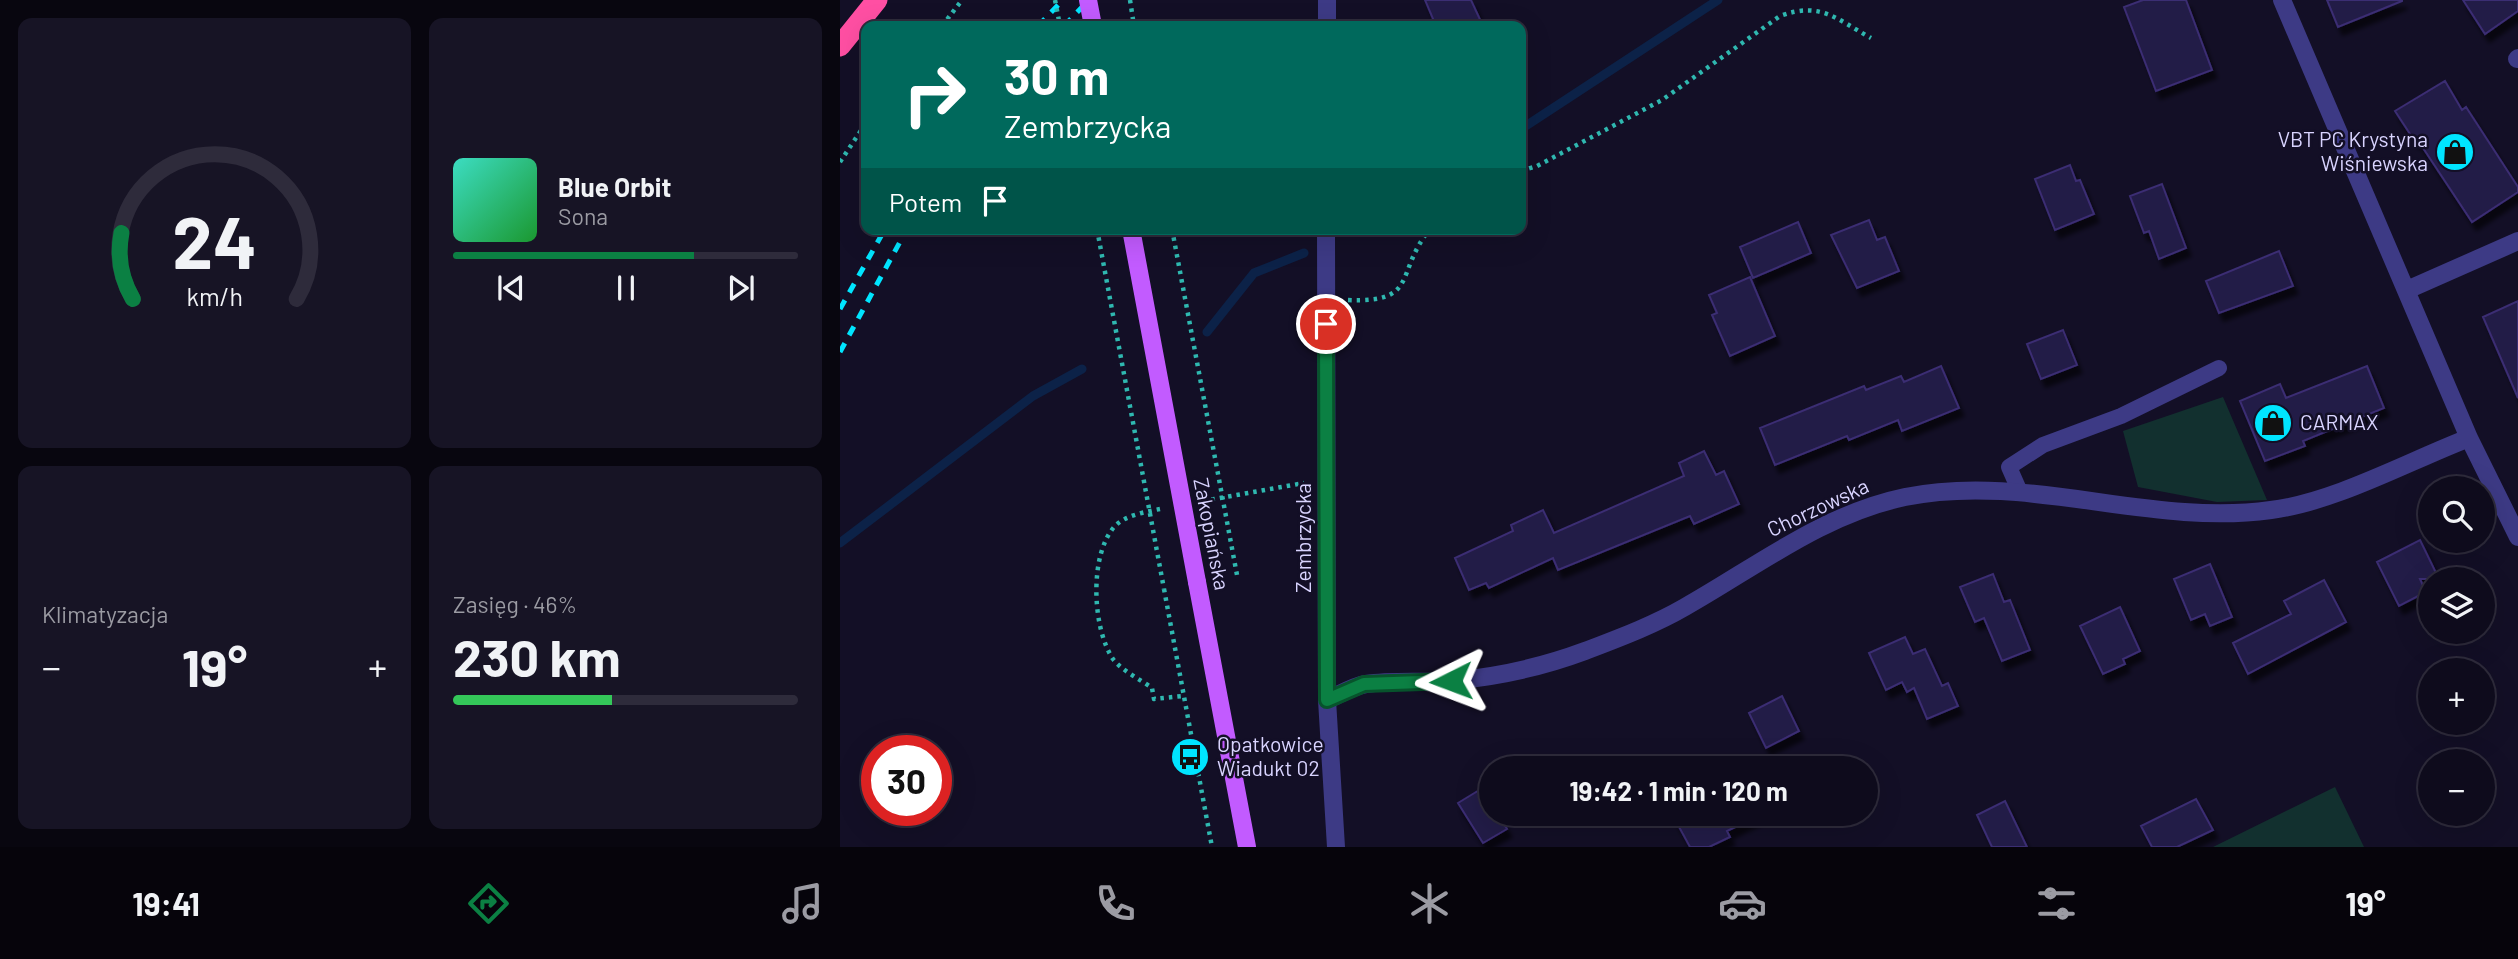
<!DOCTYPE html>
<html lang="pl">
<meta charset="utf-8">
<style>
body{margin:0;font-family:Barlow,sans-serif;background:#171425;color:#f1f3f6;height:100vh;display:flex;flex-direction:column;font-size:26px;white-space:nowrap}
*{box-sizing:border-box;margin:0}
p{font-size:23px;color:#9b9ba3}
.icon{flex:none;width:38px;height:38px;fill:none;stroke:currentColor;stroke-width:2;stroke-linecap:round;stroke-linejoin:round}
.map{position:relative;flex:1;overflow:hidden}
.side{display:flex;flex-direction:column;gap:18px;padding:18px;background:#08060f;width:840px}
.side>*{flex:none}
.guide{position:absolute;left:21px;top:21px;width:665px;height:214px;border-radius:14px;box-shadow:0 7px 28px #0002,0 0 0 2px #2e2b3b;background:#00695c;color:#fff;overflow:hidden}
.fabs{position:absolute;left:1578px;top:476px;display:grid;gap:14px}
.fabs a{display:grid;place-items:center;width:77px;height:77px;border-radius:50%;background:#0e0b1c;box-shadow:0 7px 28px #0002,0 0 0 2px #2e2b3b;font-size:35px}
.speed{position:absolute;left:21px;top:735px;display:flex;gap:14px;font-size:35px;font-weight:700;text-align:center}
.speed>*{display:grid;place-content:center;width:91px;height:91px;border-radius:50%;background:#0e0b1c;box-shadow:0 7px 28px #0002,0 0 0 2px #2e2b3b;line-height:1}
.speed .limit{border:10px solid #d22;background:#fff;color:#111}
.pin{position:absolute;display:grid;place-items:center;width:60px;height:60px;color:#fff;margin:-30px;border:4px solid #fff;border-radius:50%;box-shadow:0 2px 7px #0007}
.me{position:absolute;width:77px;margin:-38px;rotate:267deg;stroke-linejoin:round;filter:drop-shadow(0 0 5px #0008)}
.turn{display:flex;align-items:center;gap:24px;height:147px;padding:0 28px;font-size:32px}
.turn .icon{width:91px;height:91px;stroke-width:2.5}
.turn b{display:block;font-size:49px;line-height:60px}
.then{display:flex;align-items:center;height:66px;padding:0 28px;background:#0003;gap:14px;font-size:26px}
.big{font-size:52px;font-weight:700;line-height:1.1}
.side .tile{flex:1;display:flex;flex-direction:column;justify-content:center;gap:10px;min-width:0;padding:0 24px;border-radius:14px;background:#171425}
.side .dial{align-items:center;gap:0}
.dial svg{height:182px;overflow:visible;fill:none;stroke:#2e2b3b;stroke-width:7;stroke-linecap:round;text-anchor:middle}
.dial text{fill:#f1f3f6;stroke:none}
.song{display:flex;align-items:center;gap:21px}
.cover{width:84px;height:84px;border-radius:10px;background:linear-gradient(135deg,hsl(170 70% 55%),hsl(130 70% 35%))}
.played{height:7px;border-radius:4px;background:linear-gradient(90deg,#0b8043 70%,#2e2b3b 70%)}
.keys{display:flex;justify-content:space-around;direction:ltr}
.heat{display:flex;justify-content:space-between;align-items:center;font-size:38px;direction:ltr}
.charge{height:10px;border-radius:5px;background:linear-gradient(90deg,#34c759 46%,#2e2b3b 0)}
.side .tiles{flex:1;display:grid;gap:18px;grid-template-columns:repeat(2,1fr)}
.trip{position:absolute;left:639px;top:756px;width:399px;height:70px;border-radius:35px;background:#0e0b1c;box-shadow:0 7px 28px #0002,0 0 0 2px #2e2b3b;font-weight:700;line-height:70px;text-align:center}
.dock{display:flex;height:112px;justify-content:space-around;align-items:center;background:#06040b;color:#9b9ba3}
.dock .icon{width:49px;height:49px}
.dock .on{color:#0b8043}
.dock b{font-size:32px;color:#f1f3f6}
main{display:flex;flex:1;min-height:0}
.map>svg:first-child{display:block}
.green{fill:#12302f}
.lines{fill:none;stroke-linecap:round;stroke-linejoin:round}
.stream{stroke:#0c2248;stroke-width:9}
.building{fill:#241b47;stroke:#3b2d73;stroke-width:2;filter:url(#shadow)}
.path{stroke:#2fb8b0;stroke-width:4.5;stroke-dasharray:3.5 5;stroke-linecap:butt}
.service{stroke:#3d3a85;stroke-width:16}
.minor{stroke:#3d3a85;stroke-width:18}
.primary{stroke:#c25bff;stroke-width:18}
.motorway{stroke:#ff4fa3;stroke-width:21}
.rail{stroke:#00e5ff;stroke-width:5;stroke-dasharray:10 9;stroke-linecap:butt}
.path-bridge{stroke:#2fb8b0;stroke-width:4.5;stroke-dasharray:3.5 5;stroke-linecap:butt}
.primary-bridge{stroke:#c25bff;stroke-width:18}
.route-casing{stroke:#07532c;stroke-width:18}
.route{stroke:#0b8043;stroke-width:12}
.labels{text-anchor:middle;stroke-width:5;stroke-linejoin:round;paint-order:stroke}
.poi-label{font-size:21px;fill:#d9d4ff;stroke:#130f26;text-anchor:start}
.street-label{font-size:21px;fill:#d9d4ff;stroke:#130f26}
</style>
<main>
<section class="side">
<div class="tiles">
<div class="tile dial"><svg viewBox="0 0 100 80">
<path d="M14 69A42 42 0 1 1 86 69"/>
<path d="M14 69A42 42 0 0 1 9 40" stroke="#0b8043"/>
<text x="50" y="56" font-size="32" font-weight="700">24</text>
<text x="50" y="72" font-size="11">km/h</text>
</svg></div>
<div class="tile">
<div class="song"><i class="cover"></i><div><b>Blue Orbit</b><p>Sona</p></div></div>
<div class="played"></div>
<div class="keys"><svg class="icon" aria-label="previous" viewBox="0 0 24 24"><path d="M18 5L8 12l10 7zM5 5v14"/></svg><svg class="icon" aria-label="pause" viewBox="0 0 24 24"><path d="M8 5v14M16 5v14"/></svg><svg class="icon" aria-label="next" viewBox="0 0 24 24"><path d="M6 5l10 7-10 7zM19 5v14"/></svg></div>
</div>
<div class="tile"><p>Klimatyzacja</p>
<div class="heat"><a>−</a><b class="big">19°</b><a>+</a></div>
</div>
<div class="tile"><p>Zasięg · 46%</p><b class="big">230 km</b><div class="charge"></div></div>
</div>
</section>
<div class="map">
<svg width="1678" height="847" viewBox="0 0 1678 847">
<defs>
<filter id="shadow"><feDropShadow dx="4.5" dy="8" stdDeviation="2" flood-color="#0009"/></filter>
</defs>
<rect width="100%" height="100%" fill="#130f26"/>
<path class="green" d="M 1383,397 L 1427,500 L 1377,502 L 1298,487 L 1283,431 Z
M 1495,787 L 1524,847 L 1373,847 Z"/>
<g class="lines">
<path class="stream" d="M 681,129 L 878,0
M 367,332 L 414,273 L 464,253
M 0,543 L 193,396 L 242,369"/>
</g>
<path class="building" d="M 585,0 L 631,0 L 643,26 L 596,26 Z
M 1303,0 L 1346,0 L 1372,70 L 1316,91 L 1284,7 Z
M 1487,0 L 1562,0 L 1562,1 L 1498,27 Z
M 1623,0 L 1678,0 L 1678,11 L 1645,34 Z
M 1605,81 L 1622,110 L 1626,107 L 1678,187 L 1678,192 L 1632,222 L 1577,139 L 1574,140 L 1555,111 Z
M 1230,165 L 1236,181 L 1240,180 L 1254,214 L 1215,230 L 1195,179 Z
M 1322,184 L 1346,248 L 1319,259 L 1309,231 L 1304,233 L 1290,196 Z
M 1029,220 L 1037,240 L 1045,237 L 1059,271 L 1017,288 L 991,235 Z
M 958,222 L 971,253 L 913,278 L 900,247 Z
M 1439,251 L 1453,286 L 1379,313 L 1366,281 Z
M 910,277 L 935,336 L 890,356 L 872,315 L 877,313 L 869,295 Z
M 1678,301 L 1678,398 L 1643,317 Z
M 1223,330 L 1237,365 L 1201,379 L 1187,344 Z
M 1101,366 L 1119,408 L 1062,431 L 1058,420 L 1009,440 L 1007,436 L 935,465 L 920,428 L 1024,386 L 1026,390 L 1061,376 L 1064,382 Z
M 1527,366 L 1544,408 L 1463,441 L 1465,446 L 1425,461 L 1400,401 L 1440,384 L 1446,398 Z
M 864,451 L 876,475 L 884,471 L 899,504 L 854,524 L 850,516 L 718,570 L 713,558 L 649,588 L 646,583 L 629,590 L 615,558 L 673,531 L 671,525 L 703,510 L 714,533 L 844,476 L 839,463 Z
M 1580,540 L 1599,579 L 1580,579 L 1586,592 L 1559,606 L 1537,562 Z
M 1370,564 L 1392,617 L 1370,626 L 1365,614 L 1351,620 L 1334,579 Z
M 1153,574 L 1164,602 L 1170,600 L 1190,650 L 1162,661 L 1144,618 L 1135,622 L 1120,587 Z
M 1484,580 L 1506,622 L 1408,674 L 1393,643 L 1451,614 L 1444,601 Z
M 1280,607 L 1300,651 L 1283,659 L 1285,664 L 1263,674 L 1240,626 Z
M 1065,637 L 1073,654 L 1085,649 L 1102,686 L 1108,683 L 1118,706 L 1087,719 L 1074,688 L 1067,692 L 1062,682 L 1046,690 L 1029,653 Z
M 942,696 L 959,731 L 926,748 L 909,713 Z
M 651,783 L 651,814 L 658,814 L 667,829 L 643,843 L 618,803 Z
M 1356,799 L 1373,830 L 1337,847 L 1312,847 L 1301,826 Z
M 1165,801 L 1187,847 L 1152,847 L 1137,815 Z
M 832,814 L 922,814 L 887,831 L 890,837 L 869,847 L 850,847 Z"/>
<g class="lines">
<path class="path" d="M 290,0 L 294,26
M 102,26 L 122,0
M 0,162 L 26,123
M 681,171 L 697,166 L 822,100 L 940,16 C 981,1 996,19 1031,38
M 508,300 C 580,303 554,273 590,229
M 363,501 L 464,483
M 320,509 C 305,512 286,515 275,526 C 249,554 252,628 273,659 C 281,670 301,680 312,688 L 314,699 L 343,696
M 324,589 L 372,847"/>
<path class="service" d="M 1180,492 L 1169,467 L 1203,445 L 1281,416 L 1379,368"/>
<path class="minor" d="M 1442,0 L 1629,438 L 1678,537
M 487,26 L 487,0
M 1677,59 L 1678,58
M 486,229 L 487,700 L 496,847
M 1567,290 L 1678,241
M 487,700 C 499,695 513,686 526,684 C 553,680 583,683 610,681 C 657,677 702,667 745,651 C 779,638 814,625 845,607 C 916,567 983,514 1065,497 C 1187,472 1309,527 1431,510 C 1495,502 1569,461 1629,438"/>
<path class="primary" d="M 357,582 L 407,847"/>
<path class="motorway" d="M 0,46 L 37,0"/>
<path class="rail" d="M 198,26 L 223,0
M 224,26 L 249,0
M 0,309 L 45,229
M 0,352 L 67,229"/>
<path class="path-bridge" d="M 215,0 L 220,26
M 257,229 L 324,589
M 332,229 L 397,575"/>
<path class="primary-bridge" d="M 248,0 L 253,26
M 291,229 L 357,582"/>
</g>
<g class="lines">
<defs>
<path id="route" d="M 486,324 L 487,700 L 524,684 L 611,681"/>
</defs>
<use href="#route" class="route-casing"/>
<use href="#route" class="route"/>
</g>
<defs>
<symbol id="shop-disc" viewBox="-11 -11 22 22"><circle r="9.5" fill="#00e5ff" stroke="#130f26"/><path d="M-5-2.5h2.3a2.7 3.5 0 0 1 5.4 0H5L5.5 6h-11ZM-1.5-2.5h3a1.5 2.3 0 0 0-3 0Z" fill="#111"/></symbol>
<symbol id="bus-disc" viewBox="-11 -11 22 22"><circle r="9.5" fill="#00e5ff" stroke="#130f26"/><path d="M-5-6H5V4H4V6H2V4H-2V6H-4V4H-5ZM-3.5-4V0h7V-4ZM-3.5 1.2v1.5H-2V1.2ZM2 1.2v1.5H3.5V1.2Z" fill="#111"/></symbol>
</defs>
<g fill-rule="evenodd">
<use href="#shop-disc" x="1593" y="130" width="44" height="44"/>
<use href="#shop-disc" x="1411" y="401" width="44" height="44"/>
<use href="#bus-disc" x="328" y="735" width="44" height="44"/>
</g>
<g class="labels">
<g class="poi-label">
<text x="1588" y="147" text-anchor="end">VBT PC Krystyna<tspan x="1588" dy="24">Wiśniewska</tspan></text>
<text x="1460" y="430">CARMAX</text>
<text x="377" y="752">Opatkowice<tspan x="377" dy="24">Wiadukt 02</tspan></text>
</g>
<g class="street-label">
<text transform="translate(978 508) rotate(-25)" y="7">Chorzowska</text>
<text transform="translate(371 534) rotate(79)" y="7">Zakopiańska</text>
<text transform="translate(464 538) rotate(-90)" y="7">Zembrzycka</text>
</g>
</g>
</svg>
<div class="fabs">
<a><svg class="icon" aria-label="search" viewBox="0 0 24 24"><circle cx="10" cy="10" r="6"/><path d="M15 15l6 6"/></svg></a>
<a><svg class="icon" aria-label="layers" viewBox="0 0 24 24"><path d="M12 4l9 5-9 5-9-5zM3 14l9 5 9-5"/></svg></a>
<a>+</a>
<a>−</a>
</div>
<div class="speed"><div class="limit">30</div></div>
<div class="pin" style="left:486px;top:324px;background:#d93025"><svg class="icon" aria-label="arrive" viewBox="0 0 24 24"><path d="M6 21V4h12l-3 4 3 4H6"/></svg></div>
<svg class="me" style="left:611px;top:681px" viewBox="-20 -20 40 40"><path d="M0-17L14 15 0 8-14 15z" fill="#0b8043" stroke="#fff" stroke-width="4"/></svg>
<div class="trip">19:42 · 1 min · 120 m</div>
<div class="guide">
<div class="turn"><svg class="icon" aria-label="right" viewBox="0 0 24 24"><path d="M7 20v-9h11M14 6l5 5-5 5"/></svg><div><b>30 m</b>Zembrzycka</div></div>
<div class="then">Potem<svg class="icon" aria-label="arrive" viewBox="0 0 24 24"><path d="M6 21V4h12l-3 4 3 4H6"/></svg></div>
</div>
</div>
</main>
<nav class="dock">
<b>19:41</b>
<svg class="icon on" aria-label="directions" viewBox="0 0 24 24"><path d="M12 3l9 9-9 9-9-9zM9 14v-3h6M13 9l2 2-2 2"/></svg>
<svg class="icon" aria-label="music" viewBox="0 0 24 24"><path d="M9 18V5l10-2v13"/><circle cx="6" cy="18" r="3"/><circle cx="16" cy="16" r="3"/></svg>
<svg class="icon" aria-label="phone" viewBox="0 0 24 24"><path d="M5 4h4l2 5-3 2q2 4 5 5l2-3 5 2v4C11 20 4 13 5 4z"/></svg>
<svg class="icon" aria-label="climate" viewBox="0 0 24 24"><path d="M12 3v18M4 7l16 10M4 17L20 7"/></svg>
<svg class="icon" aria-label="car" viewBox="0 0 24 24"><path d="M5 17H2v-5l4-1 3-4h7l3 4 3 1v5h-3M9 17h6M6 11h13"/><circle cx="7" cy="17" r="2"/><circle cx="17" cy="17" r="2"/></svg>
<svg class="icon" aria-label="filters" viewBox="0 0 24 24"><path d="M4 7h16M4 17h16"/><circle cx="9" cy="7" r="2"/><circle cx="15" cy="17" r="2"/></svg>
<b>19°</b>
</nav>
